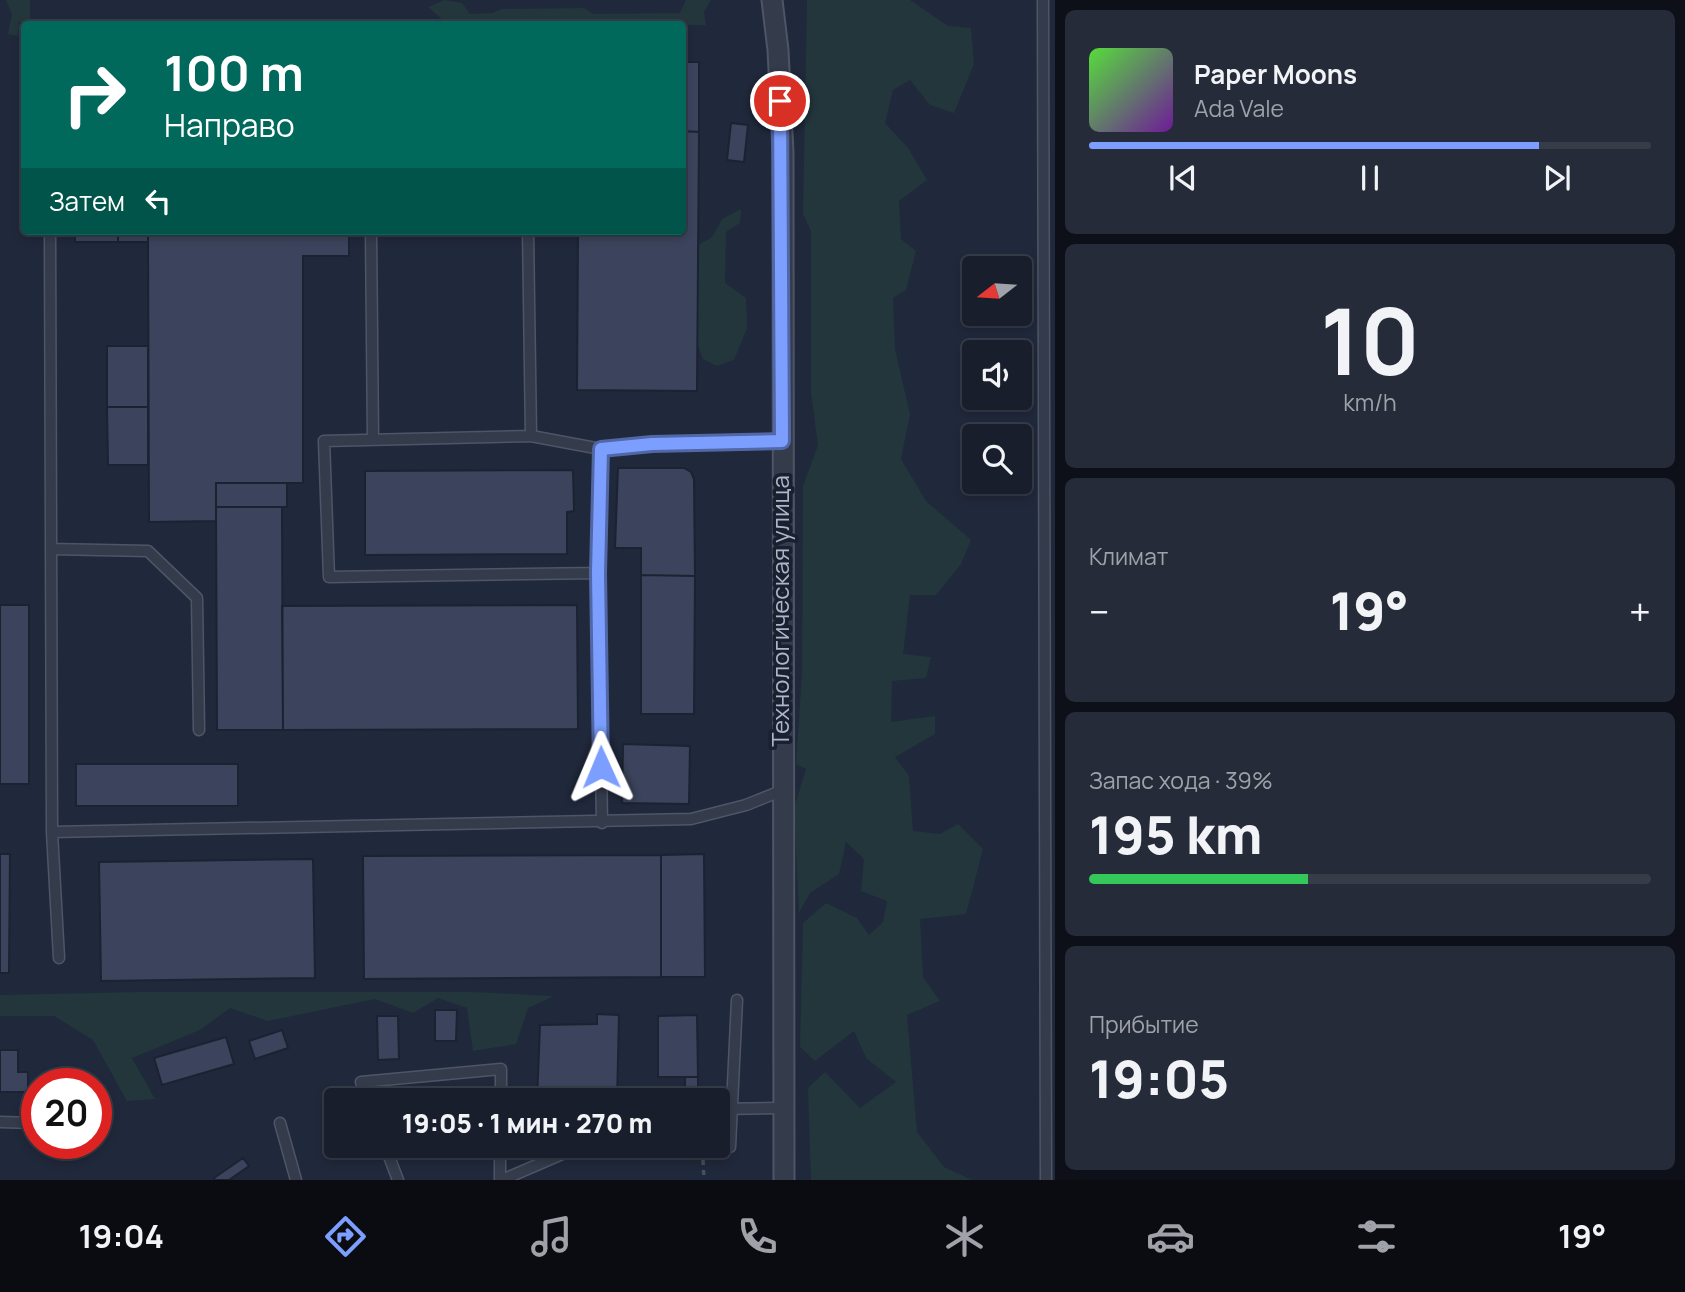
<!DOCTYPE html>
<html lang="ru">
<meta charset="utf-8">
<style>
body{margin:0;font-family:Manrope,sans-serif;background:#252b38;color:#f1f3f6;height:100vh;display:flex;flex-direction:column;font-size:26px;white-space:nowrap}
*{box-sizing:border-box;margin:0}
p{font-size:23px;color:#9fa2a9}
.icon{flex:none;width:38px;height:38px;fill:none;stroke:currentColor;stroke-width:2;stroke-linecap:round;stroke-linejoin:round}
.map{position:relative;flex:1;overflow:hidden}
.sheet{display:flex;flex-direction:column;gap:10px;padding:10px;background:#0d1018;width:630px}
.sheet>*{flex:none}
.guide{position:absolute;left:21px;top:21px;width:665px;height:214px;border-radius:7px;box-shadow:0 4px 10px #0003,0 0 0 2px #363c48;background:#00695c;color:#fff;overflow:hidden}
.needle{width:46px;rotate:253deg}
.tools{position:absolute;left:962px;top:256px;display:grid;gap:14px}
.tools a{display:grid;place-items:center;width:70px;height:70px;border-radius:7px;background:#181e2c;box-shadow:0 4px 10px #0003,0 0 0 2px #363c48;font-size:35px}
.speed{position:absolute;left:21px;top:1068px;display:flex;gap:14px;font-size:35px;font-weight:700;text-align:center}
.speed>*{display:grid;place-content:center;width:91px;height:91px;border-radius:50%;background:#181e2c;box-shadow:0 4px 10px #0003,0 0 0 2px #363c48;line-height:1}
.speed .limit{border:10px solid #d22;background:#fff;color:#111}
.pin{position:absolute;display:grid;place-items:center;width:60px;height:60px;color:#fff;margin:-30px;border:4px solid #fff;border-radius:50%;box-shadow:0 2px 7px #0007}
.me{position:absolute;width:77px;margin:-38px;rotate:359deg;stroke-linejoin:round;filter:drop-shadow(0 0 5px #0008)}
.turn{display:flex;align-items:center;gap:24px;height:147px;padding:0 28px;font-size:32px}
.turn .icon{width:91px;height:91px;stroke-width:2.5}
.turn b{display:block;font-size:49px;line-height:60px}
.then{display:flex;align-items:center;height:66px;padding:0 28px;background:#0003;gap:14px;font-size:26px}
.big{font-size:52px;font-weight:800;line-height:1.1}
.sheet .widget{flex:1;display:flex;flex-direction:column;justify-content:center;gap:10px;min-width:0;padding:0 24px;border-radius:10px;background:#252b38}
.sheet .dial{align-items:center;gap:0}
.dial b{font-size:91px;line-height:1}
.song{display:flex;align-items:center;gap:21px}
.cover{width:84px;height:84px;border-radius:10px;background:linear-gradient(135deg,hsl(110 70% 55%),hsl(280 70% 35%))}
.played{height:7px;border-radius:4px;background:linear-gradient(90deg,#7c9fff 80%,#363c48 80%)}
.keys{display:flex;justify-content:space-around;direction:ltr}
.heat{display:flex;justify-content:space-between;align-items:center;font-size:38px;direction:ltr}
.charge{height:10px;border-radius:5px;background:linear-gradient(90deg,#34c759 39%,#363c48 0)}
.trip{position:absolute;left:324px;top:1088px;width:406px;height:70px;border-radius:7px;background:#181e2c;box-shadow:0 4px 10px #0003,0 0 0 2px #363c48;font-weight:800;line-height:70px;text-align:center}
.tabs{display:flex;height:112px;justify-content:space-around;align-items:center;background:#0a0c12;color:#9fa2a9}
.tabs .icon{width:49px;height:49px}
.tabs .selected{color:#7c9fff}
.tabs b{font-size:32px;color:#f1f3f6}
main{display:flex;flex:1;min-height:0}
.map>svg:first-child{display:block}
.green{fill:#22363c}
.building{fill:#3b445c;stroke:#1b2232;stroke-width:2}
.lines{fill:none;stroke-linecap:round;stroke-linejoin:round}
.lane-casing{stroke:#4e5566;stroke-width:13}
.street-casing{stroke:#4e5566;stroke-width:23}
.path{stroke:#3f5359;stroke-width:3.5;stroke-dasharray:5 5;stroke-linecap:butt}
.lane{stroke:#343b4b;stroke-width:10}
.street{stroke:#343b4b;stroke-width:19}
.route-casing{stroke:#5167a6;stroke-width:18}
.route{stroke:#7c9fff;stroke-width:12}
.labels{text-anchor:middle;stroke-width:7;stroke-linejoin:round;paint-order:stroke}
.street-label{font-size:24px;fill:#aeb5c8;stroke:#192030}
</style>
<main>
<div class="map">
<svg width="1055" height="1180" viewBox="0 0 1055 1180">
<rect width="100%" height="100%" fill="#20283b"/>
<path class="green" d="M 6,0 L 30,0 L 30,23 L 19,22 L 18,36 L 8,34 L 12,14 Z
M 444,0 L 462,3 L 470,14 L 492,13 L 502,9 L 584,8 L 593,14 L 680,13 L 686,0 L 711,0 L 704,12 L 706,25 L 445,22 L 428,7 Z
M 807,0 L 910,0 L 948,26 L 971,28 L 974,64 L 954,113 L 930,105 L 910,80 L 893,90 L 885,123 L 908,148 L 927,180 L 899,201 L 901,239 L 916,251 L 906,290 L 893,298 L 895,349 L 910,414 L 901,459 L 926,501 L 971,540 L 961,564 L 936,595 L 910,595 L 903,654 L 931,657 L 926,678 L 892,681 L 891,722 L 935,716 L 935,734 L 895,757 L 909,776 L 913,831 L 940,834 L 958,824 L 983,849 L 966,914 L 920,919 L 923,977 L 940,1001 L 907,1015 L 917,1132 L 944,1167 L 972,1180 L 811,1180 L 808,1088 L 825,1072 L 860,1108 L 896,1082 L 866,1058 L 854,1031 L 815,1061 L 800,1047 L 803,923 L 826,903 L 857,918 L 869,935 L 883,922 L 887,901 L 861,891 L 864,859 L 846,842 L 839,874 L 810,893 L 799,913 L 794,808 L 806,769 L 796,764 L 802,673 L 803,486 L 818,445 L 811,393 L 811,231 L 803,214 Z
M 741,209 L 740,223 L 726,232 L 725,283 L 746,298 L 747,328 L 734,360 L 717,366 L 703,359 L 698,346 L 698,245 L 712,237 L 722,219 Z
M 140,992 L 473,992 L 554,996 L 528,1008 L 516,1044 L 473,1051 L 467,1008 L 438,998 L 413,1013 L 375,999 L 268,1021 L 230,1008 L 200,1030 L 132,1058 L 155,1099 L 127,1101 L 93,1040 L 54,1016 L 0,1016 L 0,995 Z"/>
<path class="building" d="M 682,62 L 699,62 L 699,132 L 682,131 Z
M 731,123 L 748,125 L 744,162 L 727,160 Z
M 682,131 L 699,132 L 697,391 L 577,390 L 578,231 L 682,231 Z
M 75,231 L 118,231 L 118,242 L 75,242 Z
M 118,231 L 148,231 L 148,242 L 118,242 Z
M 148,231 L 349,231 L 349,256 L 303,256 L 303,483 L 216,483 L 216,521 L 149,522 Z
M 107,346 L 148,346 L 148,407 L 107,407 Z
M 107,407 L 148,407 L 148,465 L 108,465 Z
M 618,468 L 684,468 L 691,472 L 694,479 L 695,576 L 641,575 L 641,548 L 615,548 Z
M 573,470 L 574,511 L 567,512 L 567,554 L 365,555 L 365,471 Z
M 216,483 L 287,483 L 287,507 L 216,507 Z
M 216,507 L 282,507 L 283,730 L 217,730 Z
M 641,575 L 695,576 L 694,714 L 641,714 Z
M 0,605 L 29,605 L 29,784 L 0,784 Z
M 577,605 L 578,729 L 283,730 L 282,606 Z
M 623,744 L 690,746 L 689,804 L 622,803 Z
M 76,764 L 238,764 L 238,806 L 76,806 Z
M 0,854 L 10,854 L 9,973 L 0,973 Z
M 704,854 L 705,977 L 661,977 L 661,855 Z
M 661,855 L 661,977 L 364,979 L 363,856 Z
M 313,859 L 315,978 L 101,981 L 99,862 Z
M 435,1010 L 457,1010 L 456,1041 L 435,1041 Z
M 597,1014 L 619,1015 L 617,1101 L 537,1101 L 540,1025 L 597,1024 Z
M 697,1015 L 698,1077 L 658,1077 L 658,1016 Z
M 377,1016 L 398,1016 L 399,1059 L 378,1060 Z
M 282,1030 L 288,1048 L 255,1059 L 249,1041 Z
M 226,1037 L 234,1064 L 162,1085 L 154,1058 Z
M 0,1050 L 18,1050 L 18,1072 L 28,1072 L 28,1092 L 0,1092 Z
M 685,1077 L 698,1077 L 698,1090 L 685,1090 Z
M 243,1158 L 249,1166 L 229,1180 L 215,1180 L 214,1178 Z"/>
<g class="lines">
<defs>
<path id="lane" d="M 1043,0 L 1046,1180
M 50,231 L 52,832 L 59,958
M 371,231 L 373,440
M 528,231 L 531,436
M 601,449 L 598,573 L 602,823
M 51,549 L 148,551 L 197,598 L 199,730
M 598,573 L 329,577 L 324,441 L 531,436 L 601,449 L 651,445 L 782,441
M 52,832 L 691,819 L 746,805 L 781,791
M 368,1101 L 361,1082 L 501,1069 L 501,1101
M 718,1109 L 782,1108
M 0,1122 L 34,1123
M 280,1123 L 296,1180
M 385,1146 L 398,1180
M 730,1147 L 737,1000
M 500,1180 L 500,1146
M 502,1180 L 581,1146"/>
<path id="street" d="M 772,0 L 778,50 L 783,153 L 784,1180"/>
</defs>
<use href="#lane" class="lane-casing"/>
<use href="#street" class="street-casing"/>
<path class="path" d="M 703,1160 L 704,1180"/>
<use href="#lane" class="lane"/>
<use href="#street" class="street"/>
</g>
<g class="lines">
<defs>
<path id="route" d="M 601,767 L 598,573 L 601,449 L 652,444 L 782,441 L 780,101"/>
</defs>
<use href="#route" class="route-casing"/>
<use href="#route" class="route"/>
</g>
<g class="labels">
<g class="street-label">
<text transform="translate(781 611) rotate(-90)" y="8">Технологическая улица</text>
</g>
</g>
</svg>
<div class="tools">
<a><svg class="needle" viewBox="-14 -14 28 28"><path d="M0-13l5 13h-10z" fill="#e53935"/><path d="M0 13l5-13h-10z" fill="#9fa2a9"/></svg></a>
<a><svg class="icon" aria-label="sound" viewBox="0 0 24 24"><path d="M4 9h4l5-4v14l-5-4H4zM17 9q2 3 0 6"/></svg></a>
<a><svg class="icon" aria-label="search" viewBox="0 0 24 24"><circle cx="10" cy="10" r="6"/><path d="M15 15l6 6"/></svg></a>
</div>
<div class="speed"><div class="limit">20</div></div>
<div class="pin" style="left:780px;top:101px;background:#d93025"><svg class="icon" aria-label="arrive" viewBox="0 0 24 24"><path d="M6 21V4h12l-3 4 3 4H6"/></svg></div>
<svg class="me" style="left:601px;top:767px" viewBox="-20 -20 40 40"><path d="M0-17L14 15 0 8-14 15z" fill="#7c9fff" stroke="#fff" stroke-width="4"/></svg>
<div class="trip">19:05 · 1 мин · 270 m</div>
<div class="guide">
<div class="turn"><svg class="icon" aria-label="right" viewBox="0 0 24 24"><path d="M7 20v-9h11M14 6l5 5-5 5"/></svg><div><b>100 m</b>Направо</div></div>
<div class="then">Затем<svg class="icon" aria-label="left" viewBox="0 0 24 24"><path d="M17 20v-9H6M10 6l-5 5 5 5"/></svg></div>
</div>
</div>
<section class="sheet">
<div class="widget">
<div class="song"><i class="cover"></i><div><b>Paper Moons</b><p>Ada Vale</p></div></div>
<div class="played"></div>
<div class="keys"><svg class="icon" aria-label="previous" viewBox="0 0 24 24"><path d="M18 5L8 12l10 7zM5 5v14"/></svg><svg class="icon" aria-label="pause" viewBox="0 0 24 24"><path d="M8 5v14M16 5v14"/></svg><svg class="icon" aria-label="next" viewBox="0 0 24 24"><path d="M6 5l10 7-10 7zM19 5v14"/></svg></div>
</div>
<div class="widget dial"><b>10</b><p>km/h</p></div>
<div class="widget"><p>Климат</p>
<div class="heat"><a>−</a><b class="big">19°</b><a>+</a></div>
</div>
<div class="widget"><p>Запас хода · 39%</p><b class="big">195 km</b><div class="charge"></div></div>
<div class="widget"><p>Прибытие</p><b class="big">19:05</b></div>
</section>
</main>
<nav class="tabs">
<b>19:04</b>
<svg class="icon selected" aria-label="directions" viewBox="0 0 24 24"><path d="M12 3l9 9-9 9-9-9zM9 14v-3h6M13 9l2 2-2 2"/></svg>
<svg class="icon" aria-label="music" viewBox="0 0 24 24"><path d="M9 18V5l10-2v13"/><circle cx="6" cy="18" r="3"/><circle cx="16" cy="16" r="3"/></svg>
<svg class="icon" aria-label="phone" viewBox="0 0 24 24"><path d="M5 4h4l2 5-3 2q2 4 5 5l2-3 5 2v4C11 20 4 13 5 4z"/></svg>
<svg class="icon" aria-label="climate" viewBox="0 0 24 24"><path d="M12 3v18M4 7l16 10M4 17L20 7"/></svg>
<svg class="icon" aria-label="car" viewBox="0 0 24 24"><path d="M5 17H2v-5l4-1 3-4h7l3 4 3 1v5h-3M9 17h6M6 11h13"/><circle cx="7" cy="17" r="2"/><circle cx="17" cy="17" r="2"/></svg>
<svg class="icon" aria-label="filters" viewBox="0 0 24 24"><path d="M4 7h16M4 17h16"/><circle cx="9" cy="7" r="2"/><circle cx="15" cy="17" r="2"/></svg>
<b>19°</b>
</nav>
